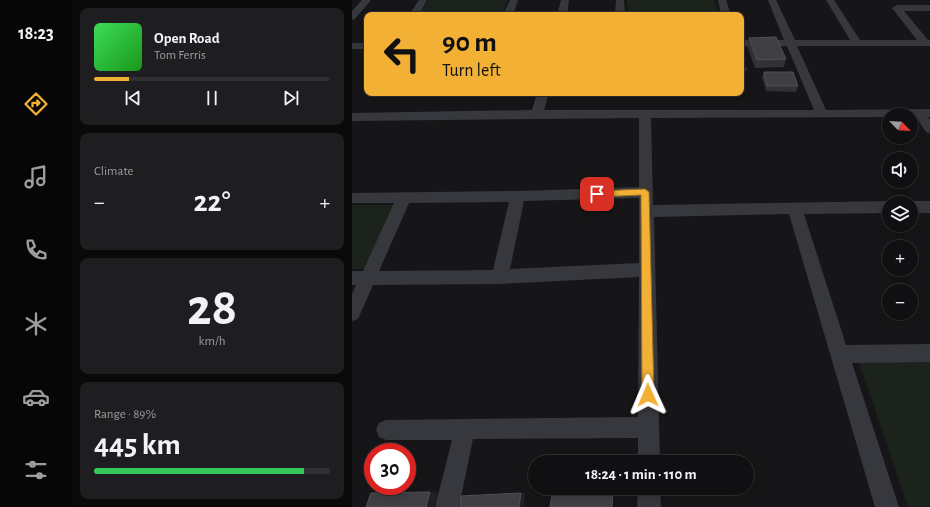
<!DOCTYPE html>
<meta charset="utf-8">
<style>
body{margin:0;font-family:"Alegreya Sans",sans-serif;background:#1e1e20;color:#f1f3f6;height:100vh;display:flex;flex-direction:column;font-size:15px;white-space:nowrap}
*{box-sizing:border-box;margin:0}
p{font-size:13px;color:#9c9d9f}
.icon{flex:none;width:22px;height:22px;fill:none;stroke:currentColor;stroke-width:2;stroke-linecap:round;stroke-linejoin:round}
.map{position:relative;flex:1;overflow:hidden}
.details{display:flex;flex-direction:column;gap:8px;padding:8px;background:#09090a;width:280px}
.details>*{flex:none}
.top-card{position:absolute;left:12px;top:12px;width:380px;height:84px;border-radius:8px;box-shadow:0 2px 10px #0003,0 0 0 1px #303032;background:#f2b134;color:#111;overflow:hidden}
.needle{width:26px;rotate:115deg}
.buttons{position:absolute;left:530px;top:108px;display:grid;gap:8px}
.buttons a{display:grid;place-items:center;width:36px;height:36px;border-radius:50%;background:#101012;box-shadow:0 2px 10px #0003,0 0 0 1px #303032;font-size:20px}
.speed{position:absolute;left:12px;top:443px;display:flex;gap:8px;font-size:20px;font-weight:700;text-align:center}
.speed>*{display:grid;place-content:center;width:52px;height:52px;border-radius:50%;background:#101012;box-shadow:0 2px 10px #0003,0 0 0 1px #303032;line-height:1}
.speed .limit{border:6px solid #d22;background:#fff;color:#111}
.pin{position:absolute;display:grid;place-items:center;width:34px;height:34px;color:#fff;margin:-17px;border-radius:8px;box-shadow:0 2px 6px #0006}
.me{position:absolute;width:44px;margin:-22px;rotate:359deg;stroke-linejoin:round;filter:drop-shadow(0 0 3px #0008)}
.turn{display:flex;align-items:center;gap:14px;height:84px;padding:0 12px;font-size:18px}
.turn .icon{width:52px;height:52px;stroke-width:2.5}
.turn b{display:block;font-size:28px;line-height:34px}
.big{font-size:30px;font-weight:600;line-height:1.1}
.details .tile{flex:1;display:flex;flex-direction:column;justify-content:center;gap:6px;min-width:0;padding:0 14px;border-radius:8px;background:#1e1e20}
.details .dial{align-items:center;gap:0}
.dial b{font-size:52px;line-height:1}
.song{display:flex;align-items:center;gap:12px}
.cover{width:48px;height:48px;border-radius:6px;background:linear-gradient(135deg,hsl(130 70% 55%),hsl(120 70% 35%))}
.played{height:4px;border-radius:2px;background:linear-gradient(90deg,#f2b134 15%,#303032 15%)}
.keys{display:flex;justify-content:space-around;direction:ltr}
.heat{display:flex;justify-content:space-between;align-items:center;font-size:22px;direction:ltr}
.charge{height:6px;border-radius:3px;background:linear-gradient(90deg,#34c759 89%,#303032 0)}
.trip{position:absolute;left:176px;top:455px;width:226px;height:40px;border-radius:20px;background:#101012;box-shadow:0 2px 10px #0003,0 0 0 1px #303032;font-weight:600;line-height:40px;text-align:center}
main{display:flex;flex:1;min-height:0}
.menu{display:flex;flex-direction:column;width:72px;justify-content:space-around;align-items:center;background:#060607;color:#9c9d9f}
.menu .icon{width:28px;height:28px}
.menu .on{color:#f2b134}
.menu b{font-size:18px;color:#f1f3f6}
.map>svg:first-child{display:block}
.green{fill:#1c231d}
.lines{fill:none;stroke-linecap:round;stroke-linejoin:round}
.minor{fill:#37383d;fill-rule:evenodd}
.wall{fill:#323236}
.shaded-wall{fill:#212124}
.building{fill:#3f3f44;stroke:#4f5156}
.route{fill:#f2b134;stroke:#9d7322}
</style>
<main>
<nav class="menu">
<b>18:23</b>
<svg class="icon on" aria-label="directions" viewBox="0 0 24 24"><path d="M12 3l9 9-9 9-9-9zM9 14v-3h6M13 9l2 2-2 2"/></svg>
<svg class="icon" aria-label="music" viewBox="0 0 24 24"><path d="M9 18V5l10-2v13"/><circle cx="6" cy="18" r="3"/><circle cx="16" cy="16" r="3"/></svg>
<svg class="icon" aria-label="phone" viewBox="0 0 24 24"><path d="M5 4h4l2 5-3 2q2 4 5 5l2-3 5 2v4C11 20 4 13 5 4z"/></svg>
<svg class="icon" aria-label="climate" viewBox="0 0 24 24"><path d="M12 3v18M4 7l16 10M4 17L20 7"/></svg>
<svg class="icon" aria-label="car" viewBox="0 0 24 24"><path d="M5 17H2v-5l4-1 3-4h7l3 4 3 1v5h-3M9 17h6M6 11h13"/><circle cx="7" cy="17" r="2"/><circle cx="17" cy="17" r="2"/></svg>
<svg class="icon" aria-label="filters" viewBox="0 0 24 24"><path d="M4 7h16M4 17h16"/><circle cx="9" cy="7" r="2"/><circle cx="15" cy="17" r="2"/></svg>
</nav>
<section class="details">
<div class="tile">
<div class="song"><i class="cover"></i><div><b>Open Road</b><p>Tom Ferris</p></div></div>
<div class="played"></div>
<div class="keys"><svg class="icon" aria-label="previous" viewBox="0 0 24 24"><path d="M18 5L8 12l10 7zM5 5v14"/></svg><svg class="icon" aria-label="pause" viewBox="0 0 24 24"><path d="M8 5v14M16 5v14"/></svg><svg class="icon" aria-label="next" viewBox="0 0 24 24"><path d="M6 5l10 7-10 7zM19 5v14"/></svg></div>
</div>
<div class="tile"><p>Climate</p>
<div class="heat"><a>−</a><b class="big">22°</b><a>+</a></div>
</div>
<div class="tile dial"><b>28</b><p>km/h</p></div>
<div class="tile"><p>Range · 89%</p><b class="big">445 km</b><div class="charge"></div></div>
</section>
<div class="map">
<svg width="578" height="507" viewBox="0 0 578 507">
<rect width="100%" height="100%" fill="#161618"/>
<path class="green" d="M 77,0 L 156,0 L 151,12 L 68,14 Z
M 275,0 L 362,0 L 366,12 L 276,12 Z
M 0,205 L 44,205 L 12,269 L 0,269 Z
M 506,359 L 578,359 L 578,507 L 556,507 Z"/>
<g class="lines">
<path class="minor" d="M 10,0 L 19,0 L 3,19 L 0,20 L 0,11 Z
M 67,0 L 75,0 L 67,15 L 57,15 Z
M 158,0 L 166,0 L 161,15 L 151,15 Z
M 209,0 L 217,0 L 215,15 L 205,15 Z
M 264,0 L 272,0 L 273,15 L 263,15 Z
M 366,0 L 374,0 L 379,15 L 369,15 Z
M 416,0 L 424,0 L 443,40 L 498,40 L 474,0 L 482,0 L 508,40 L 565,40 L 540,8 L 545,5 L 578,5 L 578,11 L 552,11 L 576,40 L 578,40 L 578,46 L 445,46 L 474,110 L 578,109 L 578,117 L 576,117 L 578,120 L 578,133 L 574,132 L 564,117 L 559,117 L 559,115 L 537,115 L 537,117 L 299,118 L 301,205 L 537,201 L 542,203 L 537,203 L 537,213 L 452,214 L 494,345 L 578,344 L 578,362 L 500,363 L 547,507 L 523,507 L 437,214 L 302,217 L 308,462 L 286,462 L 286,438 L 121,439 L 107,507 L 83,507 L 100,440 L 34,440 L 27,437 L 24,430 L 27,423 L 34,420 L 286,417 L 287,277 L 148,284 L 21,285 L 6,319 L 0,321 L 0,294 L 4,285 L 0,285 L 0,271 L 11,271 L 42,203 L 0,203 L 0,193 L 166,191 L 287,187 L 287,118 L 0,121 L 0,113 L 180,110 L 185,93 L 197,93 L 192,110 L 462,110 L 435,46 L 389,46 L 389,40 L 432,40 ZM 287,198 L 287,263 L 158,269 L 172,201 ZM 157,202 L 141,270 L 27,271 L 57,203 Z
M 0,43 L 15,43 L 15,49 L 0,49 Z
M 389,66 L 394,67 L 395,69 L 394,71 L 389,72 Z
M 559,201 L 578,201 L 578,213 L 559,213 L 559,203 L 554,203 Z
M 286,488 L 308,488 L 309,507 L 285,507 Z"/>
</g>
<path class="wall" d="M 397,38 L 434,59 L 432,67 L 403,68 L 395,46 Z
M 412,72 L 446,86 L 444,92 L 414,91 L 410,77 Z"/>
<path class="shaded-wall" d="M 261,488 L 262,488 L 261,507 L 260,507 Z
M 78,492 L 86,493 L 83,507 L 74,507 Z
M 169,493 L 173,493 L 172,507 L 167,507 Z"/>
<path class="building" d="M 424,37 L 434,59 L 405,60 L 397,38 Z
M 412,72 L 441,72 L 446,86 L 415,86 Z
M 204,459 L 262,459 L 262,462 L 204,462 Z
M 201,488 L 261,488 L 260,507 L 198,507 Z
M 78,492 L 74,507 L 14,507 L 19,493 Z
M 169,493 L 167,507 L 108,507 L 109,496 Z"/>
<path class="route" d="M 293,189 L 297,192 L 302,395 L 300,399 L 296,401 L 292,399 L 290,395 L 289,195 L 245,197 L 241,194 L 245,191 Z"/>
</svg>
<div class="buttons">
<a><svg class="needle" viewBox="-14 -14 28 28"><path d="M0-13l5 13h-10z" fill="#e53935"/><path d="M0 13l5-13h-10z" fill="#9c9d9f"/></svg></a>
<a><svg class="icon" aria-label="sound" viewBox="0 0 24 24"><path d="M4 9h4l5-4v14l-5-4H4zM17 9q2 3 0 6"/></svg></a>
<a><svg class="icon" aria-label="layers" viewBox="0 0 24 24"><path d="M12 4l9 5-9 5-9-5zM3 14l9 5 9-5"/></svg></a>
<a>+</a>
<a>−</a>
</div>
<div class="speed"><div class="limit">30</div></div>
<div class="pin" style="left:245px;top:194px;background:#d93025"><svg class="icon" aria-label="arrive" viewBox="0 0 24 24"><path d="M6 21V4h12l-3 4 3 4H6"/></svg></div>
<svg class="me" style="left:296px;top:395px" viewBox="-20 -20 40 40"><path d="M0-17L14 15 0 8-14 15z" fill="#f2b134" stroke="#fff" stroke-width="4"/></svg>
<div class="trip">18:24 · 1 min · 110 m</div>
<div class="top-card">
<div class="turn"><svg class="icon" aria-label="left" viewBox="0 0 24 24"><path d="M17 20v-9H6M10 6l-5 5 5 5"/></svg><div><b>90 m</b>Turn left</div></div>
</div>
</div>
</main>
